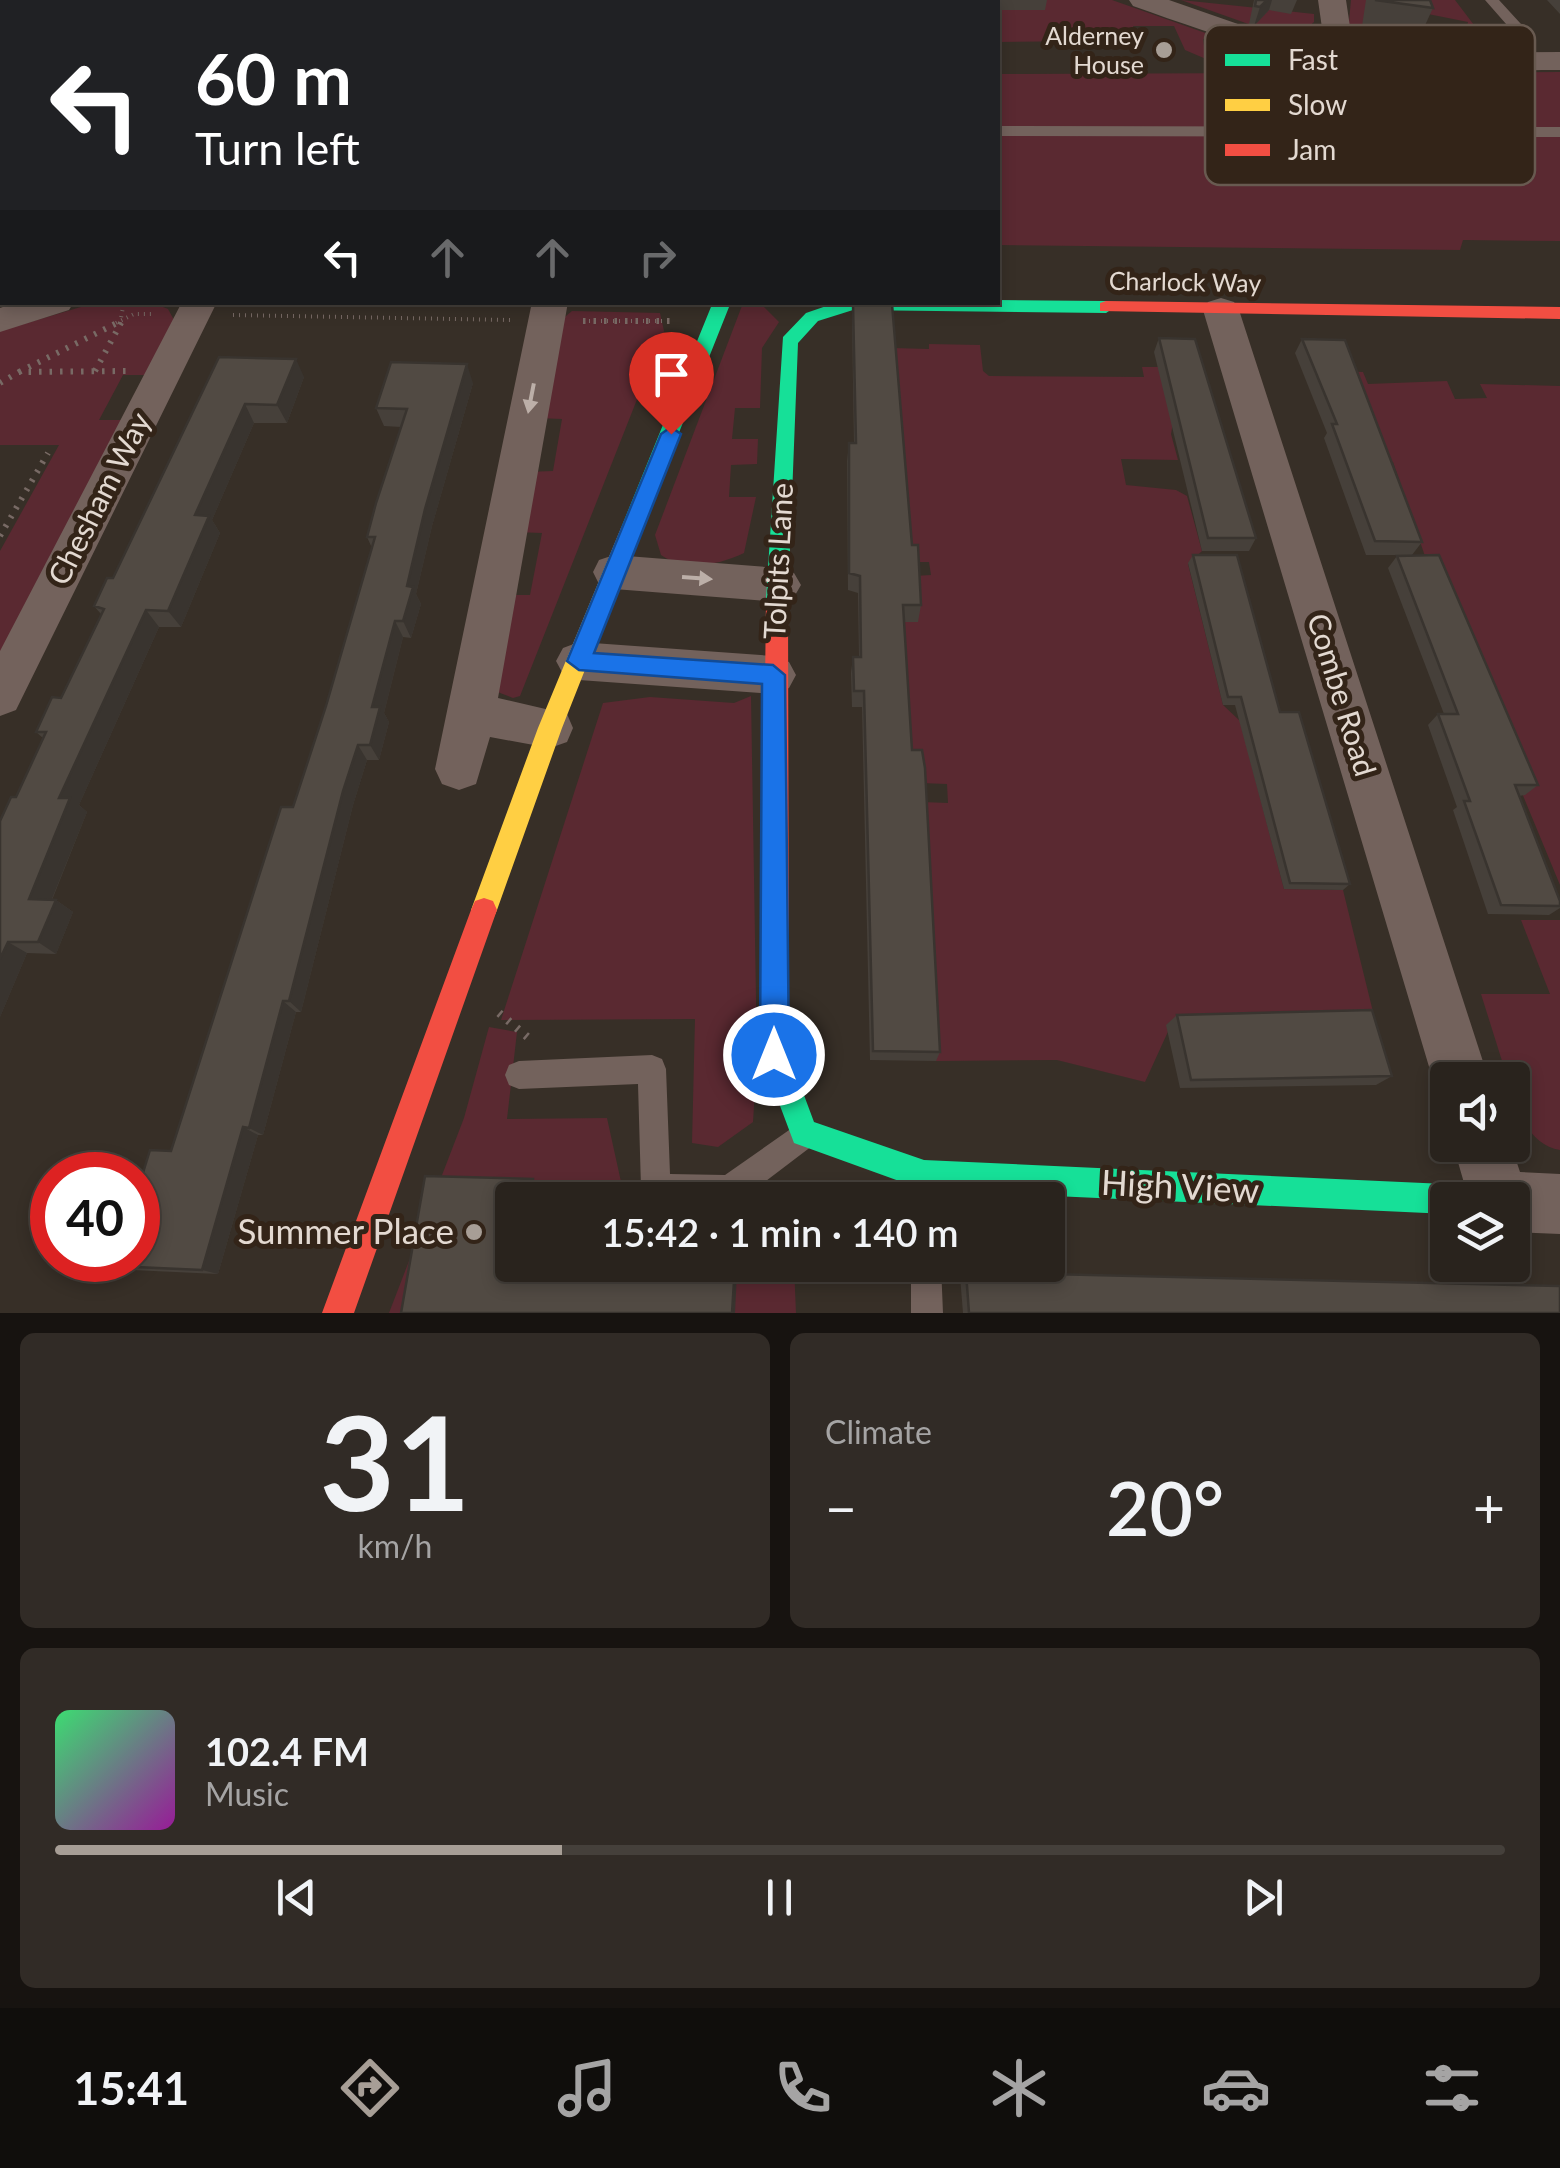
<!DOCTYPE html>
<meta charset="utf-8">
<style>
body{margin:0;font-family:Lato,sans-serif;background:#312b26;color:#f1f3f6;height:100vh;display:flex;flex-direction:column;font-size:38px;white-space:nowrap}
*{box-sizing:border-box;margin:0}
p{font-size:32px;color:#a5a4a4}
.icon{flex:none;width:55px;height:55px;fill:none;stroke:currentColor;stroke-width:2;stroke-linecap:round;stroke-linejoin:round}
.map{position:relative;height:1313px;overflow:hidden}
.details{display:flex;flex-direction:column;gap:20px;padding:20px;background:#171310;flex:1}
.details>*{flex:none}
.hud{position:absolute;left:0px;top:0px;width:1000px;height:305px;box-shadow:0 5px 15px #0003,0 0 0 2px #45403b;background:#202124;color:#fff;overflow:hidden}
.tools{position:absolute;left:1430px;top:1062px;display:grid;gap:20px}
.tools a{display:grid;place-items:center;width:100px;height:100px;border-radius:10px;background:#29231d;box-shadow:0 5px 15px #0003,0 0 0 2px #45403b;font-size:50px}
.speed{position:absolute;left:30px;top:1152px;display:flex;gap:20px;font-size:50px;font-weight:700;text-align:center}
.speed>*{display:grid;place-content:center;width:130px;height:130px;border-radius:50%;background:#29231d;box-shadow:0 5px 15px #0003,0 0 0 2px #45403b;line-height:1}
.speed .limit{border:15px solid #d22;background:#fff;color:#111}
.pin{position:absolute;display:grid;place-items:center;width:85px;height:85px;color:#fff;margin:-102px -42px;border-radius:50% 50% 50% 0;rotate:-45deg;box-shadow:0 0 10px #0007}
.pin .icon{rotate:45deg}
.me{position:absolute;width:110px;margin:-55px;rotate:0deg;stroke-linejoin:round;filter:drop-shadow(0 0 8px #0008)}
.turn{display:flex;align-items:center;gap:35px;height:210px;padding:0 30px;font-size:45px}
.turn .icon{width:130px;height:130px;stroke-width:2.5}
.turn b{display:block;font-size:70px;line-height:85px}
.lanes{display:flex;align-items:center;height:95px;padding:0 30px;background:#0003;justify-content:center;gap:50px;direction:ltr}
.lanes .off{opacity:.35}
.big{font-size:75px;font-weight:600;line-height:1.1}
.details .tile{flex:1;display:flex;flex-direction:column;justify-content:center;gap:15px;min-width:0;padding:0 35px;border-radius:15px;background:#312b26}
.details .dial{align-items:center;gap:0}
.dial b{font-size:130px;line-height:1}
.song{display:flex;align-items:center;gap:30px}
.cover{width:120px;height:120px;border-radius:15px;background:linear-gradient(135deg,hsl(140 70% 55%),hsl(300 70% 35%))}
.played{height:10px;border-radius:5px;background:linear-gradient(90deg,#a79e96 35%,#45403b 35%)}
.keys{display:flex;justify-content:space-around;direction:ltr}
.heat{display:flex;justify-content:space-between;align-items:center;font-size:55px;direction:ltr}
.details .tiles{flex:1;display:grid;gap:20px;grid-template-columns:1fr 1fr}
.tile:last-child{grid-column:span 2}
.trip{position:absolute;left:495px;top:1182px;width:570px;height:100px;border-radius:10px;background:#29231d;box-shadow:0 5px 15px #0003,0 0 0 2px #45403b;font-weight:600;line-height:100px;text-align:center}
.dock{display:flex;height:160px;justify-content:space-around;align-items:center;background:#100e0c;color:#a5a4a4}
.dock .icon{width:70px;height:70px}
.dock .current{color:#a79e96}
.dock b{font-size:45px;color:#f1f3f6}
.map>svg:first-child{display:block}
.green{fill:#5a2931}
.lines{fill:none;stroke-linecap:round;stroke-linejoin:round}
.path-far2{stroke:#786a65;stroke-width:4;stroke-dasharray:1 5;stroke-linecap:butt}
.path-far1{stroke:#786a65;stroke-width:6;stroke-dasharray:2.5 8;stroke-linecap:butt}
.path{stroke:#786a65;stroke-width:8;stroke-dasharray:2.5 9;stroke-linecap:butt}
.lane{fill:#73625c;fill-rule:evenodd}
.street{fill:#73625c;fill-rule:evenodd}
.fast{fill:#16e098;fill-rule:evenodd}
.slow{fill:#ffcf43;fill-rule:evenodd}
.jam{fill:#f24e42;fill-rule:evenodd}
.wall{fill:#46403a}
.shaded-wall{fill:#39342f}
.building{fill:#514a43;stroke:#39342f;stroke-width:2.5}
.oneway{fill:#bcafa8}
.route{fill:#1a73e8;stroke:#114b97;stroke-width:2.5}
.poi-dot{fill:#a79e96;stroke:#332418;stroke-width:4}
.labels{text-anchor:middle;stroke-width:10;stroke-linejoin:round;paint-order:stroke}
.far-poi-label{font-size:25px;fill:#e3d9d1;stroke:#332418;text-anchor:end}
.far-street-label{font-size:25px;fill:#e3d9d1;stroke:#332418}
.street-label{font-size:30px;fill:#e3d9d1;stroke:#332418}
.near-street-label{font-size:35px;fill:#e3d9d1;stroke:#332418}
.near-poi-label{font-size:35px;fill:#e3d9d1;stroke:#332418;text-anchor:end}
.key{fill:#332418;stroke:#685a50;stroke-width:2.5}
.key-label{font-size:28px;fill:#e3d9d1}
</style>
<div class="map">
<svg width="1560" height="1313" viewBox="0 0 1560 1313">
<rect width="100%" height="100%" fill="#372f27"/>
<path class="green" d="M 279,0 L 713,0 L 277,2 Z
M 977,0 L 1112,0 L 1214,36 L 1203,39 L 1206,59 L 1185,50 L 1174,26 L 1133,26 L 1135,34 L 1099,29 L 1090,41 L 998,42 L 998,2 Z
M 1181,0 L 1314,14 L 1314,22 L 1302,32 L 1254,26 Z
M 1351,0 L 1379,0 L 1362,25 L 1464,40 L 1468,22 L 1413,11 L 1410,0 L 1455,0 L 1480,33 L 1482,44 C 1444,50 1377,63 1348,32 Z
M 1560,72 L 1560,241 L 1463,240 L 1460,250 L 998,245 L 998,74 Z
M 153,303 L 168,309 L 174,320 L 150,375 L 123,375 L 99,420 L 126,420 L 0,665 L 0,551 L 59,445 L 0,445 L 0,331 L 91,304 Z
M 743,303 L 760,303 L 779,322 L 762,348 L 760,408 L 735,408 L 732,439 L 758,439 L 757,464 L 731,465 L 729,497 L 756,497 L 744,553 C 719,565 685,572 661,555 L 655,535 Z
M 572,311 L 660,313 L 664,331 L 520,696 L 513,698 L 495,691 L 502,595 L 530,595 L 542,533 L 515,532 L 526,472 L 553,471 L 562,419 L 537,418 L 554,326 Z
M 929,344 L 980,345 L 983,371 L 989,376 L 1144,377 L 1142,367 L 1160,367 L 1176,406 L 1171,434 L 1178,460 L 1121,459 L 1126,485 L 1176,490 L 1187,496 L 1202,551 L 1188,564 L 1223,705 L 1240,721 L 1284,889 L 1343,890 L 1376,1024 L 1171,1025 L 1145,1082 L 1057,1060 L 936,1061 L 922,802 L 948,803 L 947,784 L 920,783 L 908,749 L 900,622 L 914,576 L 931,575 L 929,562 L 897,562 L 892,348 L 929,349 Z
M 1330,371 L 1363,372 L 1368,384 L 1447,381 L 1455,399 L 1487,398 L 1480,384 L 1560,386 L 1560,885 L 1429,568 L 1393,462 L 1377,461 Z
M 751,696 L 757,1059 L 753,1122 L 718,1147 L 692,1143 L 695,1019 L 501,1020 L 603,703 L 650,697 L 734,703 Z
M 1521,920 L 1560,920 L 1560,1150 C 1530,1146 1512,1107 1512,1080 L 1508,1080 L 1481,994 L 1550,994 Z
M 489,1027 L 517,1032 L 507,1119 L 607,1118 L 625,1200 L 512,1200 L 512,1265 L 794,1265 L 796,1313 L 389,1313 L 464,1118 Z"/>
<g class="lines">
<path class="path-far2" d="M 233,315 L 510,320
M 583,321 L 670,321
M 116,323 L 134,314 L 155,314
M 120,323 L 124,302"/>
<path class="path-far1" d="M 583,321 L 670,321
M 95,371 L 122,321
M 19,372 L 121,321
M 0,383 L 19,372 L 126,371
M 0,536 L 48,453"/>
<path class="path" d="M 499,1013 L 531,1040"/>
<path class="lane" d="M 1485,0 L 1499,0 L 1531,35 L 1531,41 L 1521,41 Z
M 1249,34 L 1256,38 L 1252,45 L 1265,69 L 1263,72 L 1253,72 L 1238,45 Z
M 0,58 L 2,58 L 2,74 L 0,74 Z
M 0,118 L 2,119 L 2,128 L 0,128 Z
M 998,126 L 1560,127 L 1560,137 L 998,136 Z
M 652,1055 L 662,1059 L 666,1069 L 670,1174 L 725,1175 L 802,1121 L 812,1126 L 817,1136 L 812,1146 L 741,1200 L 649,1200 L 641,1188 L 638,1084 L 519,1089 L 509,1085 L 505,1075 L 509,1065 L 519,1061 Z
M 911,1265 L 941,1265 L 943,1313 L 911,1313 Z"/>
<path class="street" d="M 1129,0 L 1169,0 L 1258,31 L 1324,42 L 1318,0 L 1346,0 L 1353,47 L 1390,53 L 1560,52 L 1560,70 C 1504,70 1447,74 1392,71 C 1302,65 1217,36 1133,6 Z
M 1221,298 L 1234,302 L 1239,310 L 1489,1080 L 1448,1080 L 1448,1103 L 1441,1100 L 1433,1080 L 1203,310 L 1208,302 Z
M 17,302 L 74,302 L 69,310 L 0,332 L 0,308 Z
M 182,302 L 217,302 L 16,710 L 0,716 L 0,651 Z
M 532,302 L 568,302 L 498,698 L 567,714 L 573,728 L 567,742 L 550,748 L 490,737 L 476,784 L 459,790 L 442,784 L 435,769 Z
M 614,555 L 779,568 L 794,573 L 801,585 L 794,597 L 779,602 L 614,589 L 599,584 L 593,572 L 599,560 Z
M 579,642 L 773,656 L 789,662 L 796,675 L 789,688 L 773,694 L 579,680 L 563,674 L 556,661 L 563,648 Z
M 1453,1145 L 1511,1145 L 1520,1172 L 1560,1174 L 1560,1234 L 1512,1232 L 1512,1200 L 1469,1200 Z"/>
<path class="fast" d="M 758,0 L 772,0 L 772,2 L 759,2 Z
M 998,300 L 1106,301 L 1115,307 L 1106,313 L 853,310 L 818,321 L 798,343 L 788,599 L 785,605 L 769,605 L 766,599 L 783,337 L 806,313 L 838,302 Z
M 713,302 L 731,302 L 641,528 L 638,534 L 624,534 L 621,528 Z
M 775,1024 L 785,1028 L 789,1055 L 814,1122 L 924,1160 L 1467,1185 L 1478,1189 L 1482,1200 L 1448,1200 L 1448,1214 L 924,1190 L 794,1143 L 761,1055 L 765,1028 Z"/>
<path class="slow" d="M 631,520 L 641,528 L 562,728 L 497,910 L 493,919 L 484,922 L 475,919 L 471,910 L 538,728 L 621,528 Z"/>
<path class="jam" d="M 1106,301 L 1560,307 L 1560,319 L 1100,311 L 1100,303 Z
M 777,590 L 788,599 L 789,1038 L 785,1048 L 775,1052 L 765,1048 L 761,1038 L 766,599 Z
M 484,898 L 493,901 L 497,910 L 354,1313 L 322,1313 L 471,910 L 475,901 Z"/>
</g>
<path class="wall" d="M 995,0 L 1047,0 L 1045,10 L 998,10 L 998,2 L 995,2 Z
M 1254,0 L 1297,0 L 1291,14 L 1269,10 L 1254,26 L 1249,24 Z
M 1366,0 L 1430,0 L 1433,8 L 1421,34 L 1362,26 Z
M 1547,0 L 1560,0 L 1560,14 Z
M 853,304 L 912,545 L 921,605 L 918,622 L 904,622 L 912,750 L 940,1052 L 936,1061 L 870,1060 L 862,707 L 852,707 L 851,673 L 853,657 L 859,657 L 858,593 L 848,590 L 847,461 L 849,443 L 854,443 L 852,323 Z
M 1159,338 L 1256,538 L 1249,551 L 1202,551 L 1154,352 Z
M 1302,339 L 1422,542 L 1412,555 L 1366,555 L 1324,438 L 1327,433 L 1295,353 Z
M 219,357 L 304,377 L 287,423 L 254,423 L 212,520 L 220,533 L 181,627 L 159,627 L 79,805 L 87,812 L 52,900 L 56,900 L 73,912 L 56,954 L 27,953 L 0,1017 L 16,797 L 43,738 L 36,732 L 61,698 L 101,614 L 94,606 L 113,578 Z
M 473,383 L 432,526 L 416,594 L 421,604 L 411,638 L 403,637 L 384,713 L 389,722 L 379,760 L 367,760 L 353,805 L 301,1012 L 296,1012 L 263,1135 L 258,1135 L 218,1274 L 132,1270 L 113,1266 L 171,1151 L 293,807 L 326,706 L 372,548 L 367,537 L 401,427 L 384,426 L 376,408 Z
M 1193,555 L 1280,712 L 1350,884 L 1343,890 L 1284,889 L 1235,705 L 1223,705 L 1188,563 Z
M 1397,556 L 1538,785 L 1525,795 L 1519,796 L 1560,901 L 1560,908 L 1549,915 L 1488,914 L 1453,810 L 1457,807 L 1428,725 L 1438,714 L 1444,714 L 1388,568 Z
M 1177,1015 L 1392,1076 L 1376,1085 L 1180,1088 L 1166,1025 Z
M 966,1272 L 1560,1313 L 963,1313 L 960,1276 Z"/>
<path class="shaded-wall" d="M 0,0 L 14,0 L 13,2 L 2,2 L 2,28 L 0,34 Z
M 1267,0 L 1272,0 L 1269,10 L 1254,26 L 1260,7 Z
M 296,359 L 304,377 L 287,423 L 277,405 Z
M 467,364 L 473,383 L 432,526 L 416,594 L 421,604 L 411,638 L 403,621 L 407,586 L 425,509 Z
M 245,404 L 254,423 L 212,520 L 220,533 L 181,627 L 168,611 L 195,515 Z
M 146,610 L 159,627 L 79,805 L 87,812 L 47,911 L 29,899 L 59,798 Z
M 395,621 L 403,637 L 384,713 L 389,722 L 379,760 L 370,745 L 372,707 Z
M 358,745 L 367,760 L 353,805 L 301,1012 L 289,1001 L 343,791 Z
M 56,900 L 73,912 L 56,954 L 38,942 Z
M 8,942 L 27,953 L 0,1017 L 0,959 Z
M 283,1001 L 296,1012 L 263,1135 L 249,1128 Z
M 243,1127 L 258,1135 L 218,1274 L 202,1270 Z
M 533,1179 L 546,1191 L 545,1200 L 531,1200 Z
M 735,1265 L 737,1273 L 735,1313 L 732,1313 Z"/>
<path class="building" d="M 822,0 L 866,0 L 866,2 L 823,2 Z
M 1256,0 L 1267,0 L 1260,7 L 1255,6 Z
M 1375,0 L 1430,0 L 1433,8 Z
M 853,304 L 892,304 L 912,545 L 918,545 L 921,605 L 903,605 L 912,750 L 922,750 L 925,768 L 940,1052 L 873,1051 L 864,691 L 854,691 L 853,657 L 861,657 L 860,576 L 849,573 L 849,443 L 856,443 Z
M 1159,338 L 1195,339 L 1256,538 L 1208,538 Z
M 1302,339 L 1345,340 L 1422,542 L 1375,541 L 1332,424 L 1337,424 Z
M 219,357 L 296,359 L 277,405 L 245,404 L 195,515 L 209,516 L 168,611 L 146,610 L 59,798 L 70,798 L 29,899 L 56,900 L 38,942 L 8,942 L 0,959 L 0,821 L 11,797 L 16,797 L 46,732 L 36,732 L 52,697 L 61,698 L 104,609 L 94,606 L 107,578 L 113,578 Z
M 391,362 L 467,364 L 425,509 L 407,586 L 413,587 L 403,621 L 395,621 L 372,707 L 380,707 L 370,745 L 358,745 L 343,791 L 289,1001 L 283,1001 L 249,1128 L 243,1127 L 202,1270 L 113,1266 L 115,1260 L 138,1260 L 138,1189 L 150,1150 L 171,1151 L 281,807 L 293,807 L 326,706 L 375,537 L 367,537 L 376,503 L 407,409 L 376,408 Z
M 1193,555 L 1237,555 L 1280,712 L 1299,712 L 1350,884 L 1290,883 L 1241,697 L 1228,697 Z
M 1439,555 L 1538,785 L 1515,785 L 1560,901 L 1560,906 L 1501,905 L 1464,801 L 1470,801 L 1438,714 L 1458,714 L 1397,556 Z
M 1372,1010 L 1392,1076 L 1191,1080 L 1177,1015 Z
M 425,1176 L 533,1179 L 531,1200 L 512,1200 L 512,1265 L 735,1265 L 732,1313 L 401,1313 Z
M 966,1272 L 1560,1286 L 1560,1313 L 969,1313 Z"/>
<defs><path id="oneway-solid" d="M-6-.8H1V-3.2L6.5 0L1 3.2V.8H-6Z" transform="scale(2.5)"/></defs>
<g class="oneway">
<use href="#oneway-solid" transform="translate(531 398) rotate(101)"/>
<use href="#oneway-solid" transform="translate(697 578) rotate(4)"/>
</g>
<path class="route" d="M 671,427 L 681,434 L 594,653 L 773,665 L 785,675 L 789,1055 L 784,1065 L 774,1069 L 765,1065 L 760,1055 L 762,684 L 579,670 L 567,661 L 661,434 Z"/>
<g class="poi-dot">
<circle cx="1164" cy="50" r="10"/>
<circle cx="474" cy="1232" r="10"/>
</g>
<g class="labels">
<g class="far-poi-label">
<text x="1144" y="45">Alderney<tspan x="1144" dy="29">House</tspan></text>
</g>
<g class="far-street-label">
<text transform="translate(1185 282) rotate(1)" y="9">Charlock Way</text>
</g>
<g class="street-label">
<text transform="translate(100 499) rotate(-63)" y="10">Chesham Way</text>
<text transform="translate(779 561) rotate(-87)" y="10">Tolpits Lane</text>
<text transform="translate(1341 695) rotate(73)" y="10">Combe Road</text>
</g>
<g class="near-street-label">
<text transform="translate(1180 1187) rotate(3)" y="12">High View</text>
</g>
<g class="near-poi-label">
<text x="454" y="1244">Summer Place</text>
</g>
</g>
<rect x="1205" y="25" width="330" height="160" rx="15" class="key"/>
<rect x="1225" y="54" width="45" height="12" fill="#16e098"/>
<rect x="1225" y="99" width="45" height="12" fill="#ffcf43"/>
<rect x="1225" y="144" width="45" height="12" fill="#f24e42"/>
<g class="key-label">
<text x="1288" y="70">Fast</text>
<text x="1288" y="115">Slow</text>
<text x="1288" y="160">Jam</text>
</g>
</svg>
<div class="tools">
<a><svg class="icon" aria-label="sound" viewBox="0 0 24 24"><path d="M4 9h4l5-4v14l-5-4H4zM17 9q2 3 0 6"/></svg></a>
<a><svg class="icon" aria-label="layers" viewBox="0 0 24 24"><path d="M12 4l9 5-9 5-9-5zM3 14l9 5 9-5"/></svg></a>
</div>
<div class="speed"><div class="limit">40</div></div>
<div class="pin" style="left:671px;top:434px;background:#d93025"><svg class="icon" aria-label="arrive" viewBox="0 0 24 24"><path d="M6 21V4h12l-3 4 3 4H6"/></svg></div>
<svg class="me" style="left:774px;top:1055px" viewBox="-20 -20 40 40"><circle r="17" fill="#1a73e8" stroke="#fff" stroke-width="3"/><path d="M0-11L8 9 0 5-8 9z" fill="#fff"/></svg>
<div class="trip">15:42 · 1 min · 140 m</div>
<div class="hud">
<div class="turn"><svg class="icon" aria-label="left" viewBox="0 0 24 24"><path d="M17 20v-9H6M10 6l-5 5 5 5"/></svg><div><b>60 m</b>Turn left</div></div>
<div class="lanes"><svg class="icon" aria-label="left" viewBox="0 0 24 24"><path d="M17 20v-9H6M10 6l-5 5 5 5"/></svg><svg class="icon off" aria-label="ahead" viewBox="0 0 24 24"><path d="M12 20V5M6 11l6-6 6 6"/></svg><svg class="icon off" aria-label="ahead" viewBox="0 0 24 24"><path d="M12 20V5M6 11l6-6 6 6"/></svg><svg class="icon off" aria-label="right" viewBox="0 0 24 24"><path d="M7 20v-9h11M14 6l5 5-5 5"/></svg></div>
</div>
</div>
<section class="details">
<div class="tiles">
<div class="tile dial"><b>31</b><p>km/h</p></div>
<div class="tile"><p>Climate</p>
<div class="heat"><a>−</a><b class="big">20°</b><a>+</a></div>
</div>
<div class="tile">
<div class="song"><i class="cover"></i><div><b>102.4 FM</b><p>Music</p></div></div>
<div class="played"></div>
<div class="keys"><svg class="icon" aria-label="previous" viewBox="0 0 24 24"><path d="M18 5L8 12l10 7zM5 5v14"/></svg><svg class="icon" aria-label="pause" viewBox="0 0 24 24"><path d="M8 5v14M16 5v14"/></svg><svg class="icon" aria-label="next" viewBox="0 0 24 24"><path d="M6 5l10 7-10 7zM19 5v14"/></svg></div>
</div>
</div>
</section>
<nav class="dock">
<b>15:41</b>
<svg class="icon current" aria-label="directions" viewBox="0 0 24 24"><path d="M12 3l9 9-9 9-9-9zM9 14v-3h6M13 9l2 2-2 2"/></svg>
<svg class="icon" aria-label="music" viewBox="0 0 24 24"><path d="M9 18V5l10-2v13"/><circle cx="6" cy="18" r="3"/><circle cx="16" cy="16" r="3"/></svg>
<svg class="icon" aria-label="phone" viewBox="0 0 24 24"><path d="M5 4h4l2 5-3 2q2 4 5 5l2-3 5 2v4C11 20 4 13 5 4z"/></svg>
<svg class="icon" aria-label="climate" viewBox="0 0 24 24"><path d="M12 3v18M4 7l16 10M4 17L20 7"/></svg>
<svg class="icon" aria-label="car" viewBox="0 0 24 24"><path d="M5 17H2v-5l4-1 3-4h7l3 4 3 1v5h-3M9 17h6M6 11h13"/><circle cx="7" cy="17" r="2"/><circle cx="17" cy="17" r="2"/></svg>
<svg class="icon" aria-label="filters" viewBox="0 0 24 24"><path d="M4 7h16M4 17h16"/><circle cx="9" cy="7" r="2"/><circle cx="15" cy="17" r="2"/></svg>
</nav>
